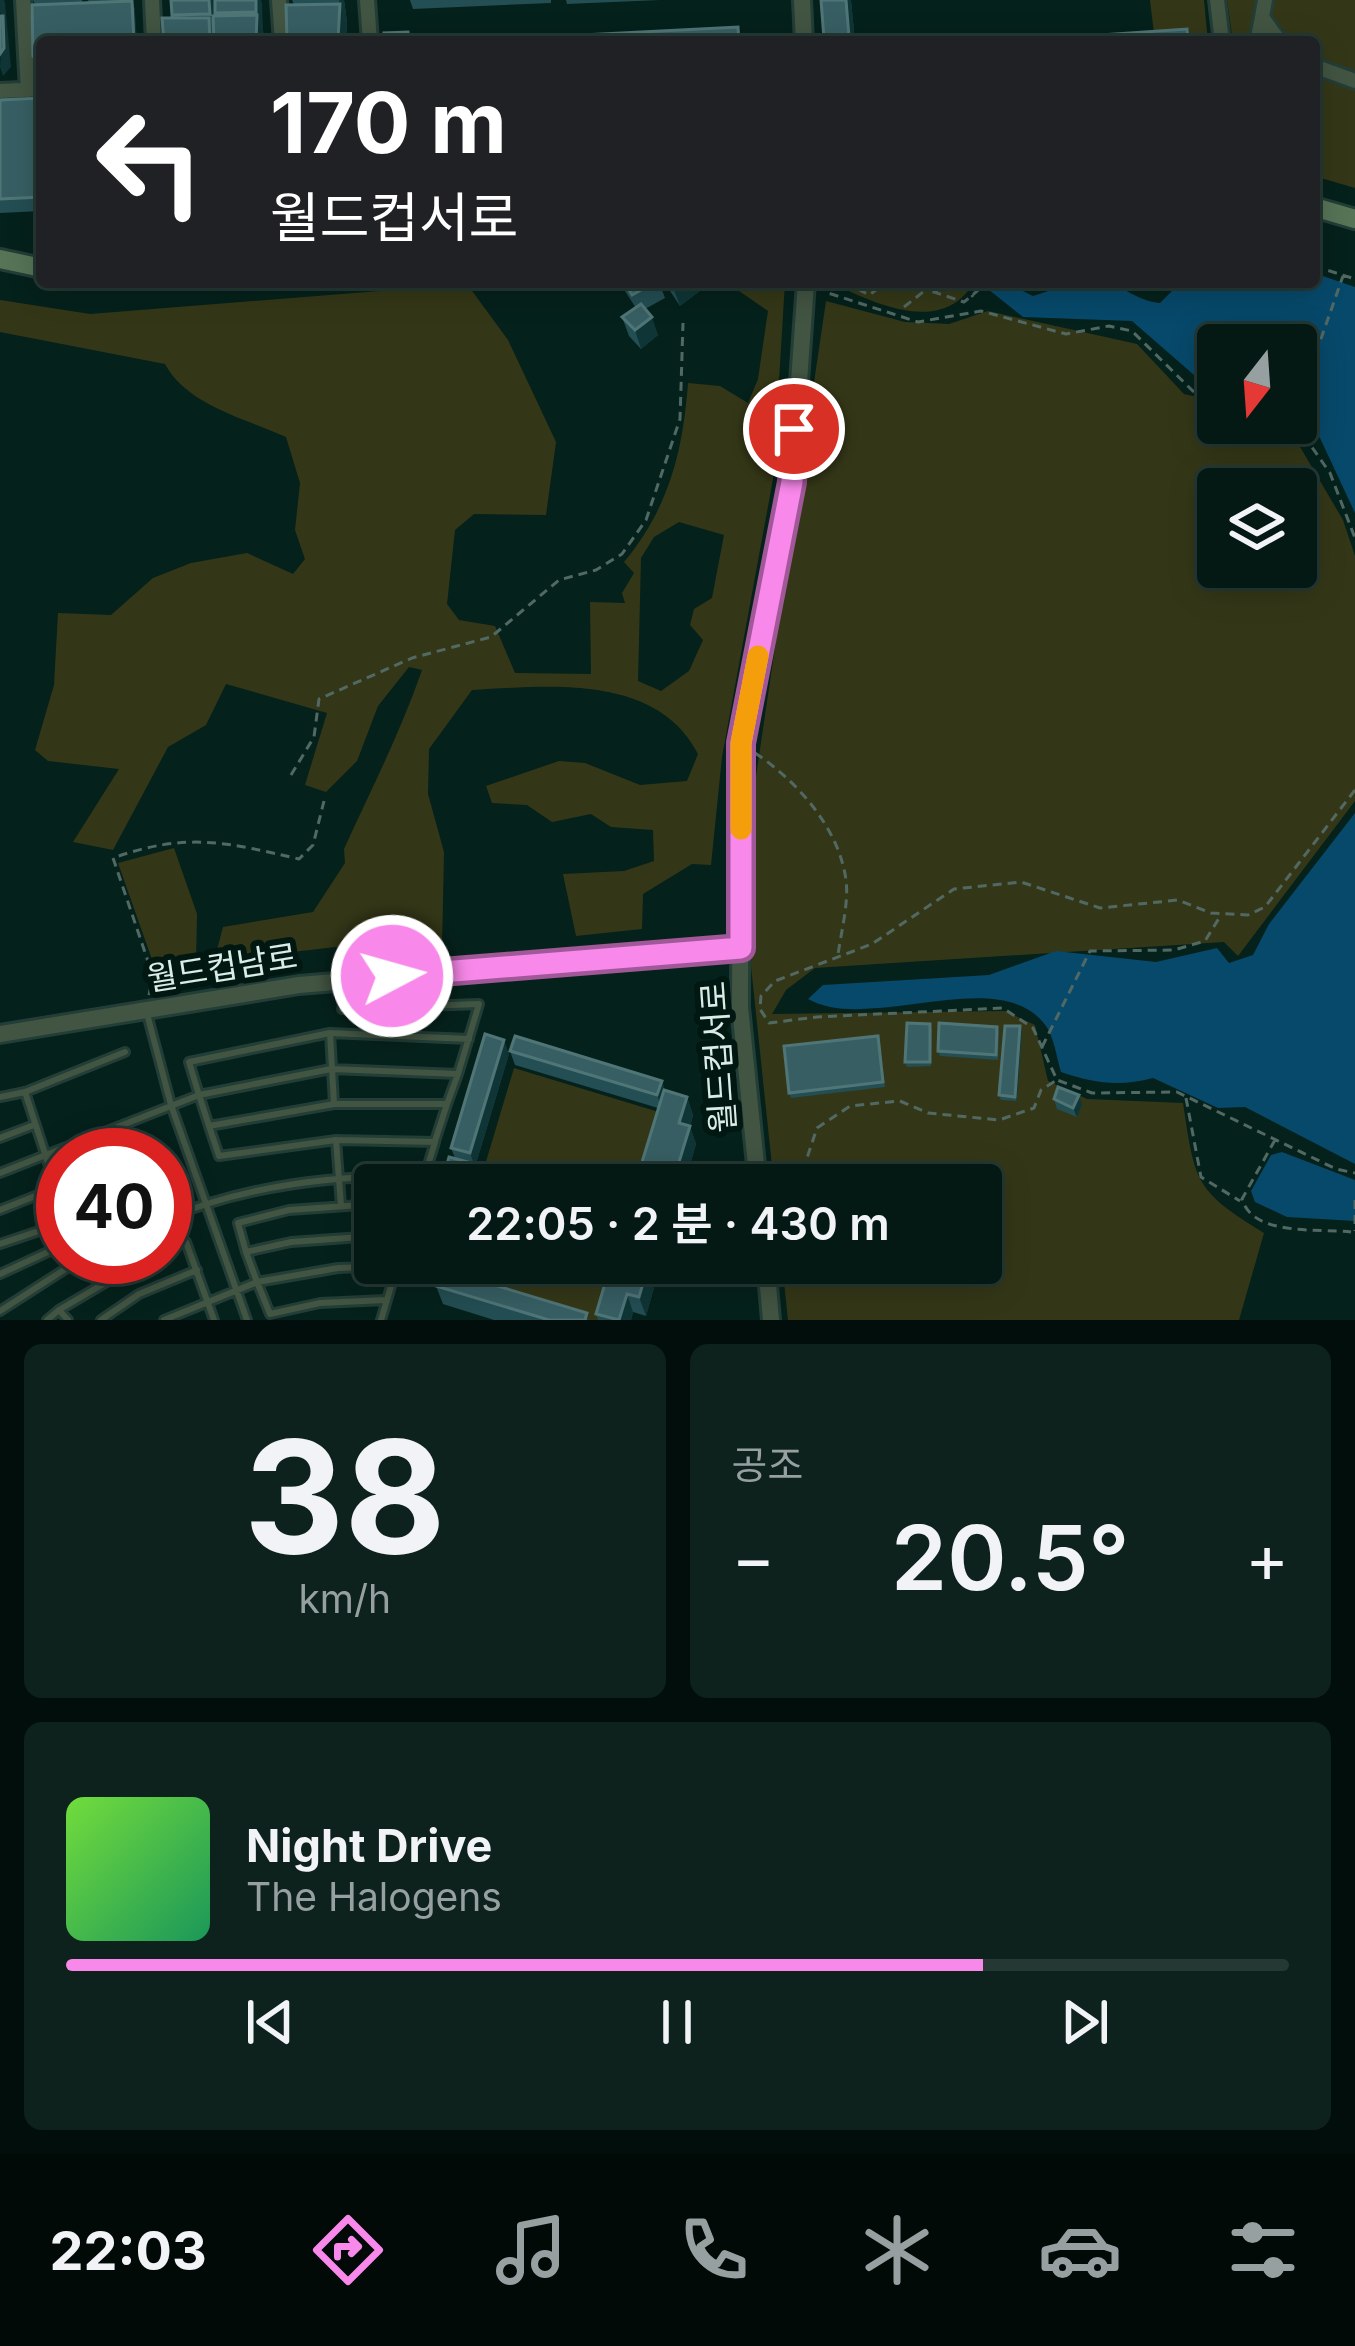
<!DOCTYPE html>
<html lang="ko">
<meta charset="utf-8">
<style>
body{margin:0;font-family:Inter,"Noto Sans KR",sans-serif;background:#0d221d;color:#f1f3f6;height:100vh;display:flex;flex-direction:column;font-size:45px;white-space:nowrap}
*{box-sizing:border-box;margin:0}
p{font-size:39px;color:#97a0a0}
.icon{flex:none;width:66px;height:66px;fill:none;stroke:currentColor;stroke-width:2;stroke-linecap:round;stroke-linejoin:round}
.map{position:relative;height:1320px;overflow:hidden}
.side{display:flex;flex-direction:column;gap:24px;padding:24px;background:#020e0b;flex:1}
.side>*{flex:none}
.banner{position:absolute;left:36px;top:36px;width:1284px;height:252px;border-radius:12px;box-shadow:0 6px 30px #0003,0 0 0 3px #253834;background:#202124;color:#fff;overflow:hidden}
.needle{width:78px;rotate:197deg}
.fabs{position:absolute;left:1197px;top:324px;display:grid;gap:24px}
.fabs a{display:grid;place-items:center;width:120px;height:120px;border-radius:12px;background:#041914;box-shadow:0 6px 30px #0003,0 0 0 3px #253834;font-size:60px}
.speed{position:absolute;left:36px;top:1128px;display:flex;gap:24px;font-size:60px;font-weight:700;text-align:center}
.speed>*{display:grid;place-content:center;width:156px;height:156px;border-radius:50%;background:#041914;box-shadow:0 6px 30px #0003,0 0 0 3px #253834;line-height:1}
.speed .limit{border:18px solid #d22;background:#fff;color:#111}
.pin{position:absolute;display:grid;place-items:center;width:102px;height:102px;color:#fff;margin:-51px;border:6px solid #fff;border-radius:50%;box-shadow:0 3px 12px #0007}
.me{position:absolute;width:132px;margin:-66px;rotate:84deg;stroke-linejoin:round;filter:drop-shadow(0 0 9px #0008)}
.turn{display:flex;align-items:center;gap:42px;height:252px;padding:0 36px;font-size:54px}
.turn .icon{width:156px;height:156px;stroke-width:2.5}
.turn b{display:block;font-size:84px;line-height:102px}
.big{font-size:90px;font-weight:600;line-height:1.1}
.side .card{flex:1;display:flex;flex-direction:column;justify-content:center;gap:18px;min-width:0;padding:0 42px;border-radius:18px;background:#0d221d}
.side .dial{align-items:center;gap:0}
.dial b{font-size:156px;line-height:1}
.song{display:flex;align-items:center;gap:36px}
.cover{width:144px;height:144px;border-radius:18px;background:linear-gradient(135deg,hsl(100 70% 55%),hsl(150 70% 35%))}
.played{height:12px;border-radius:6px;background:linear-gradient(90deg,#f888ea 75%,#253834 75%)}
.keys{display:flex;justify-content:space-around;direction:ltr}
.heat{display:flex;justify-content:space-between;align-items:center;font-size:66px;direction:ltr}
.side .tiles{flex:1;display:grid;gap:24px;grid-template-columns:1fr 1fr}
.card:last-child{grid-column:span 2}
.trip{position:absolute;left:354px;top:1164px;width:648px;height:120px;border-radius:12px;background:#041914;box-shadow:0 6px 30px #0003,0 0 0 3px #253834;font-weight:600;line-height:120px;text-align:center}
.tab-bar{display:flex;height:192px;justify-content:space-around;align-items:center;background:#020a08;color:#97a0a0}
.tab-bar .icon{width:84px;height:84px}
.tab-bar .on{color:#f888ea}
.tab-bar b{font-size:54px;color:#f1f3f6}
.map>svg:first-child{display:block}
.green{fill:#343717;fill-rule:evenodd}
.water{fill:#07496b}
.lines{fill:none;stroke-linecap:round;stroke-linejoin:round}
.service-casing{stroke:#233d37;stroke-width:12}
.minor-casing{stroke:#233d37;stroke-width:20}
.tertiary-casing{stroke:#233d37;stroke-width:22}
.secondary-casing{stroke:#233d37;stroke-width:24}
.path{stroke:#516863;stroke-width:3;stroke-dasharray:9 6;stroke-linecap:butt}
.service{stroke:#425442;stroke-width:6}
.minor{stroke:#425442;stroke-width:14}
.tertiary{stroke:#425442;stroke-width:16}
.secondary{stroke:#577457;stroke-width:18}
.wall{fill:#234e53}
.shaded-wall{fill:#0f3536}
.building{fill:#375f63;stroke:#507577;stroke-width:3}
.route-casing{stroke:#a15898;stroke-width:30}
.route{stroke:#f888ea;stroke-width:21}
.slow{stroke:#f59e0b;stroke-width:21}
.labels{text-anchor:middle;stroke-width:12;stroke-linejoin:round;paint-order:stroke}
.street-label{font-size:33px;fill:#dbebe6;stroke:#001712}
</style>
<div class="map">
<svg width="1355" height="1320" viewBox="0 0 1355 1320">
<rect width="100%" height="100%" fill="#05211b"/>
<path class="green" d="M 1150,0 L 1204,0 L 1208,42 L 1155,42 Z
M 1227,0 L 1355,0 L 1355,188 L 1314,176 L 1314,42 L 1233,42 Z
M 726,282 L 785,282 L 773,479 L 722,757 L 711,865 L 692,864 L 643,894 L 642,929 L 576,936 L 563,874 L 624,871 L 654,861 L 653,830 L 611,827 L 591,814 L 552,822 L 527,805 L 492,803 L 486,786 L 559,761 L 585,763 L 640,785 L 687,781 L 698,754 C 657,673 547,686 472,690 L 429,749 L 428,794 L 444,852 L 442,947 L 344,946 L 214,961 L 223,927 L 313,912 L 345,863 L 344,849 C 371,790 401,731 422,670 L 409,667 L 378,706 L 357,761 L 326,792 L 305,785 L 327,713 L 226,684 L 206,725 L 168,747 L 113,850 L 73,842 L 119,769 L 48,761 L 35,750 L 54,685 L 58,613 L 111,615 L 153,578 L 191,563 L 247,553 L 293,574 L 305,559 L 295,530 L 300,483 L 286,437 C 244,418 187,405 165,364 L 0,332 L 0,300 L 90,314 L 467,284 L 508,340 L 556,442 L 546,515 L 474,514 L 455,530 L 447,604 L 459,620 L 495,626 L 515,673 L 591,674 L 590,602 L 625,603 L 622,593 L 634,573 L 624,562 C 669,508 683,451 688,383 L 720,386 L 748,403 L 758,379 L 768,311 ZM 679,522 L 724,535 L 712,598 L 694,609 L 690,625 L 703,640 L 689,671 L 661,691 L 638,681 L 641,558 L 654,537 Z
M 841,282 L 974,282 C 945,333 883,307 842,288 Z
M 826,301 L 905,322 L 949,324 L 988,311 L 1137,344 L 1184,394 L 1218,402 L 1218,423 L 1286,423 L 1343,520 L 1355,556 L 1355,801 L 1238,956 L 1224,942 L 815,968 L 786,990 L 772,1014 L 1005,1011 L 1035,1025 L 1048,1081 L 1087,1099 L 1183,1103 C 1195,1182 1194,1190 1264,1233 L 1239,1320 L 788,1320 L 782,1263 L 981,1263 L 981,1185 L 774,1185 L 751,966 L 754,790 ZM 1218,489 L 1296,489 L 1296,567 L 1218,567 Z
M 174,848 L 197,914 L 196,960 L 155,968 L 118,863 Z
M 514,1068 L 662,1113 L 640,1185 L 479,1185 Z
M 456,1263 L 617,1263 L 600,1320 L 582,1320 L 450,1280 Z"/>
<path class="water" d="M 1314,273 L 1355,287 L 1355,513 L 1320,438 L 1296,410 L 1296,345 L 1218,345 L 1217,395 L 1132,321 L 1023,317 L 979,282 L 1005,282 L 1033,296 C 1055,289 1080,278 1104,282 C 1126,287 1137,301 1160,303 L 1181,282 L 1314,282 Z
M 1355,813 L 1355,1164 L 1245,1107 L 1218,1108 L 1153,1078 C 1119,1087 1093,1083 1061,1072 C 1057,1059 1054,1037 1046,1026 C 1000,962 869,1034 808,999 L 823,985 L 989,975 L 1056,951 L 1156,962 L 1217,948 L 1229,963 L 1253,955 L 1269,924 Z
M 1282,1152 L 1355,1180 L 1355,1221 L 1287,1217 L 1255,1202 L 1251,1191 L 1271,1155 Z"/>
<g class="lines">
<defs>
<path id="service" d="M 342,1009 L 479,1004 L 458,1074
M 146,1010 L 171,1105 L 247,1320
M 330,1033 L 334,1104
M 25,1092 L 63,1209
M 0,1097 L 25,1092 L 125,1052
M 0,1138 L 34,1125
M 336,1140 L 341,1205
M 435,1141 L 447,1104
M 141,1155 L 154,1150 L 156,1155
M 0,1173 L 199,1095 L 209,1126
M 165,1179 L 165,1180
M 422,1185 L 435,1142 L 336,1140 L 219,1156 L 209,1126 L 334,1104 L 447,1104 L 458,1074 L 331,1069 L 199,1095 L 189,1062 L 330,1033 L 469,1039
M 375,1204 L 289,1210 L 238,1223 L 246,1252 L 291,1242 L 375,1236
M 0,1210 L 63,1185
M 165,1219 C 250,1184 334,1176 425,1175
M 0,1244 L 63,1223
M 165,1250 L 186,1242 L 214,1320
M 80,1259 L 99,1284
M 0,1274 L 63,1245
M 0,1311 L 84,1257
M 47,1320 L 59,1310
M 68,1320 L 59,1310 L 149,1257
M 101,1320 L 139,1294 L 197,1270
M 164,1320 L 257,1282 L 246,1252
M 381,1320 L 397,1266 L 338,1268 L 257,1282 L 270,1314 L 320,1303 L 386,1300"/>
<path id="minor" d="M 23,0 L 28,90
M 152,0 L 154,42
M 279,0 L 282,42
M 367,0 L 370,42
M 1217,0 L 1222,42
M 1265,0 L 1262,17 L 1280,42
M 1257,42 L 1262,17
M 1314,66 L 1355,81
M 0,91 L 42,89"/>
<path id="tertiary" d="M 802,0 L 804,42
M 0,1034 L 299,985 L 741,948
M 758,1185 L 740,1007 L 741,743 L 792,482 L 806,282
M 766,1263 L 771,1320"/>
<path id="secondary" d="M 1314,207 L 1355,219
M 0,259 L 42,268"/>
</defs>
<use href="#service" class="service-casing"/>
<use href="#minor" class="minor-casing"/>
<use href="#tertiary" class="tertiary-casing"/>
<use href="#secondary" class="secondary-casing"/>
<path class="path" d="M 1314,266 L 1355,279
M 824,282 L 825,292 L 918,322 L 981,311 L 1066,334 L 1109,326 L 1132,331 L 1204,402 L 1218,407
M 845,282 L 869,295 L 887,282
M 904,282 L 964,302 L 988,282
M 964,282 L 973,297
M 936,294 L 938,282
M 904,307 L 923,292
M 1296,410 L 1343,276
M 1295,423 L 1330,473 L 1355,538
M 755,753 C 797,781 839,828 846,880 C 849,903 841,932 838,955
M 291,775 L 314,737 L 319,699 L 412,658 L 491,637 L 559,580 L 596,570 L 622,554 L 646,520 L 680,419 L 683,323
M 1355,790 L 1265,907 L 1248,915 L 1211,913 L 1178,900 L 1100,908 L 1021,882 L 954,889 L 872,944 L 775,981 L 761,996 L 760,1009 L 769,1023 L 817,1017 L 1003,1008 L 1033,1028 L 1057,1080 L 1092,1093 L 1177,1092 L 1336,1169 L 1355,1173
M 149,995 L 153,976 L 113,858 C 186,832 226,842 299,859 L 313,845 L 324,801
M 1042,1047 L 1090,951 L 1174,950 L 1205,941 L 1221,915
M 1186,1098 L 1201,1177 L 1240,1201
M 1275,1140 L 1242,1199 C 1253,1237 1319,1228 1351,1232
M 798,1185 L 817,1128 L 850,1106 L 900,1101 L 928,1113 L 999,1120 L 1034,1108 L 1041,1090 L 1057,1080
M 1355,1200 L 1355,1231"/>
<use href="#service" class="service"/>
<use href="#minor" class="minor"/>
<use href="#tertiary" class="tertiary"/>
<use href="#secondary" class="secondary"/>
</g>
<path class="wall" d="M 33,0 L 82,0 L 83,3 L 89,3 L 88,0 L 132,0 L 135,10 L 42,42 L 42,72 L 36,65 L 33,56 L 35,5 Z
M 171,0 L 261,0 L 263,42 L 164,42 L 173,18 Z
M 292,0 L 344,0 L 347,22 L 346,42 L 288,42 L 294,5 Z
M 410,0 L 551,0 L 551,3 L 413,9 Z
M 566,0 L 660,0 L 567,4 Z
M 851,0 L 855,42 L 825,42 L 824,39 Z
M 42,98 L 42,211 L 0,213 L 0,100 Z
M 619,282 L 659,282 L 665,298 L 645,309 L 658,335 L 641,349 L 629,336 L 622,317 L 636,308 Z
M 664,282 L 703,282 L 705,287 L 680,306 Z
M 1020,1026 L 1022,1031 L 1017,1101 L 1001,1100 L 999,1095 Z
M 997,1027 L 999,1032 L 998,1060 L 940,1056 L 938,1051 Z
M 932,1029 L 931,1066 L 907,1067 L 905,1062 Z
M 879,1041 L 885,1087 L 791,1098 L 789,1093 Z
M 510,1051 L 687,1097 L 693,1115 L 690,1127 L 696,1144 L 684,1185 L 635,1185 L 658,1108 L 515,1065 Z
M 509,1054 L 475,1167 L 470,1166 L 473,1176 L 455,1158 L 451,1148 Z
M 1054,1099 L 1082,1105 L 1077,1117 L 1057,1109 Z
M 419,1263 L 448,1263 L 445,1270 L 590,1320 L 494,1320 L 443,1304 L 436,1286 L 438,1279 L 424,1274 Z
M 611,1263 L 661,1263 L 646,1316 L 633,1312 L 631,1320 L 598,1320 L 596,1314 Z"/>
<path class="shaded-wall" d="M 0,0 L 4,0 L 5,3 L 11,67 L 3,76 L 0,67 L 3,20 L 0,12 Z
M 209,0 L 215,0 L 216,32 L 210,14 Z
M 256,0 L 261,0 L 262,4 L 263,30 L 256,12 Z
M 339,0 L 344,0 L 347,22 L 346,42 L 339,42 L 338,39 L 340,5 Z
M 846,0 L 851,0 L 855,42 L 851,42 L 849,37 Z
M 132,1 L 135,10 L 137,42 L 134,42 Z
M 257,15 L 264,33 L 263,42 L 256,42 Z
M 680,282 L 703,282 L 705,287 L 680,306 L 673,287 Z
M 652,317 L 658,335 L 641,349 L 635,330 Z
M 1020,1026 L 1022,1031 L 1017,1101 L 1015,1097 Z
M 504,1040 L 509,1054 L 475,1167 L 470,1153 Z
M 662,1081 L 667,1095 L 662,1109 L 657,1095 Z
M 1079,1095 L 1082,1105 L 1077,1117 L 1073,1108 Z
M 687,1097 L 693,1115 L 690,1127 L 696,1144 L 684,1185 L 672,1185 L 679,1123 Z
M 468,1162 L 473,1176 L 471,1185 L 462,1185 Z
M 439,1263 L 448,1263 L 443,1280 L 438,1266 Z
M 649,1263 L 661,1263 L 646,1316 L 639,1297 Z
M 627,1294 L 633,1312 L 631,1320 L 619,1320 Z"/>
<path class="building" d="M 171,0 L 209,0 L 210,14 L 172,15 Z
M 215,0 L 256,0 L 256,12 L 215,13 Z
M 821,0 L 846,0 L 849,37 L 824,39 Z
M 132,1 L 134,42 L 42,42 L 42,65 L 33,56 L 32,5 Z
M 340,4 L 338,39 L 309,42 L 290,42 L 287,40 L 286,5 Z
M 257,15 L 256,42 L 214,42 L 213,16 Z
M 0,16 L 3,16 L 4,48 L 0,54 Z
M 162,18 L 209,18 L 210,42 L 164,42 Z
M 738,27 L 739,42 L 565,42 L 564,36 Z
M 1187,29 L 1188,42 L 1011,42 L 1011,41 Z
M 408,32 L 409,42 L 385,42 L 384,33 Z
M 42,98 L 42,197 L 0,199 L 0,100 Z
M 624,282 L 655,282 L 632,295 Z
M 641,304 L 652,317 L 635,330 L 622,317 Z
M 907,1023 L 930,1024 L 930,1062 L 905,1062 Z
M 939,1023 L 997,1027 L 996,1055 L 938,1051 Z
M 1005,1026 L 1020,1026 L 1015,1097 L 999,1095 Z
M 485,1034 L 504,1040 L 470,1153 L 451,1148 Z
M 515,1036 L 662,1081 L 657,1095 L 510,1051 Z
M 878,1036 L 883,1082 L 789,1093 L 784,1046 Z
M 1058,1087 L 1079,1095 L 1073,1108 L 1054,1099 Z
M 664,1090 L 687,1097 L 679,1123 L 690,1126 L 672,1185 L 635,1185 Z
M 449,1157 L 468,1162 L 462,1185 L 441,1185 Z
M 611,1263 L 649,1263 L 639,1297 L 627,1294 L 619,1320 L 596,1314 Z
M 441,1269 L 587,1313 L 585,1320 L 549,1320 L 436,1286 Z"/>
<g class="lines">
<defs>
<path id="route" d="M 392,976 L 741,948 L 741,743 L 792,482 L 794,429"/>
</defs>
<use href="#route" class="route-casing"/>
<use href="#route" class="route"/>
<path class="slow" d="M 741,829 L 741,743 L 758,656"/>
</g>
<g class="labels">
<g class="street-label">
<text transform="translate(222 967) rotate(-9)" y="12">월드컵남로</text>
<text transform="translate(718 1057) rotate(-94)" y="12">월드컵서로</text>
</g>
</g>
</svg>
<div class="fabs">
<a><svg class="needle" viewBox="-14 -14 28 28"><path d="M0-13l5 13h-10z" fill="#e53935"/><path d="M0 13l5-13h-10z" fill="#97a0a0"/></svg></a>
<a><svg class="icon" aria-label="layers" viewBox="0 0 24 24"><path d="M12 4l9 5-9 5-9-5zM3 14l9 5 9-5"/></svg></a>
</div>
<div class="speed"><div class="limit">40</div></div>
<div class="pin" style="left:794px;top:429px;background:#d93025"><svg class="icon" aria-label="arrive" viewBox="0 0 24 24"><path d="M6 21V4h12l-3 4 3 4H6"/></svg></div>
<svg class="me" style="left:392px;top:976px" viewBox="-20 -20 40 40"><circle r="17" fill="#f888ea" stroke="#fff" stroke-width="3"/><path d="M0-11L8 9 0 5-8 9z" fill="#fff"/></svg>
<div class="trip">22:05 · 2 분 · 430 m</div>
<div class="banner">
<div class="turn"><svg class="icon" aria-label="left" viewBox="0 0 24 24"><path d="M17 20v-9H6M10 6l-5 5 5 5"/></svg><div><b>170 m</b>월드컵서로</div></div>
</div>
</div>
<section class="side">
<div class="tiles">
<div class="card dial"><b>38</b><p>km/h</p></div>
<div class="card"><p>공조</p>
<div class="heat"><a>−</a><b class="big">20.5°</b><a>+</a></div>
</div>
<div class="card">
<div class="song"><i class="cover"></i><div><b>Night Drive</b><p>The Halogens</p></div></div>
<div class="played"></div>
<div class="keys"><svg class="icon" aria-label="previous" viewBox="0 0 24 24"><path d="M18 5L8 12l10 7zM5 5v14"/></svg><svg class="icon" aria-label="pause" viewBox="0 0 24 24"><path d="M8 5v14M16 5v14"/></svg><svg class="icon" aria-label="next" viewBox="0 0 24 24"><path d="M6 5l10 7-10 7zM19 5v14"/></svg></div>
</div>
</div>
</section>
<nav class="tab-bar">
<b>22:03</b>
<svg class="icon on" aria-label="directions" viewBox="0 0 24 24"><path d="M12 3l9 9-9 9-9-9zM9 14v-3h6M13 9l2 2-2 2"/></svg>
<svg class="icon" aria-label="music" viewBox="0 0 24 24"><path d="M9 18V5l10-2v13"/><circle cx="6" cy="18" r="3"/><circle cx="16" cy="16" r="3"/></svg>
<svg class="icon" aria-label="phone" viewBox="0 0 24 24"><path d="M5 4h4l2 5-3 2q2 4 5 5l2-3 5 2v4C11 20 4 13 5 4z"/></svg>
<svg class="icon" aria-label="climate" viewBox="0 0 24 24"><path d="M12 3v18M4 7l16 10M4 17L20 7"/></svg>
<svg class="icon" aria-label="car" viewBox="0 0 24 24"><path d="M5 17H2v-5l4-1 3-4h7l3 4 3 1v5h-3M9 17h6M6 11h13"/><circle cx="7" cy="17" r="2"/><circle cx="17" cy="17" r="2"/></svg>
<svg class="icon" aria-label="filters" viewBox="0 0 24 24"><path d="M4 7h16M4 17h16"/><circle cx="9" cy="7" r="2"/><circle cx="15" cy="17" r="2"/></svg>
</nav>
